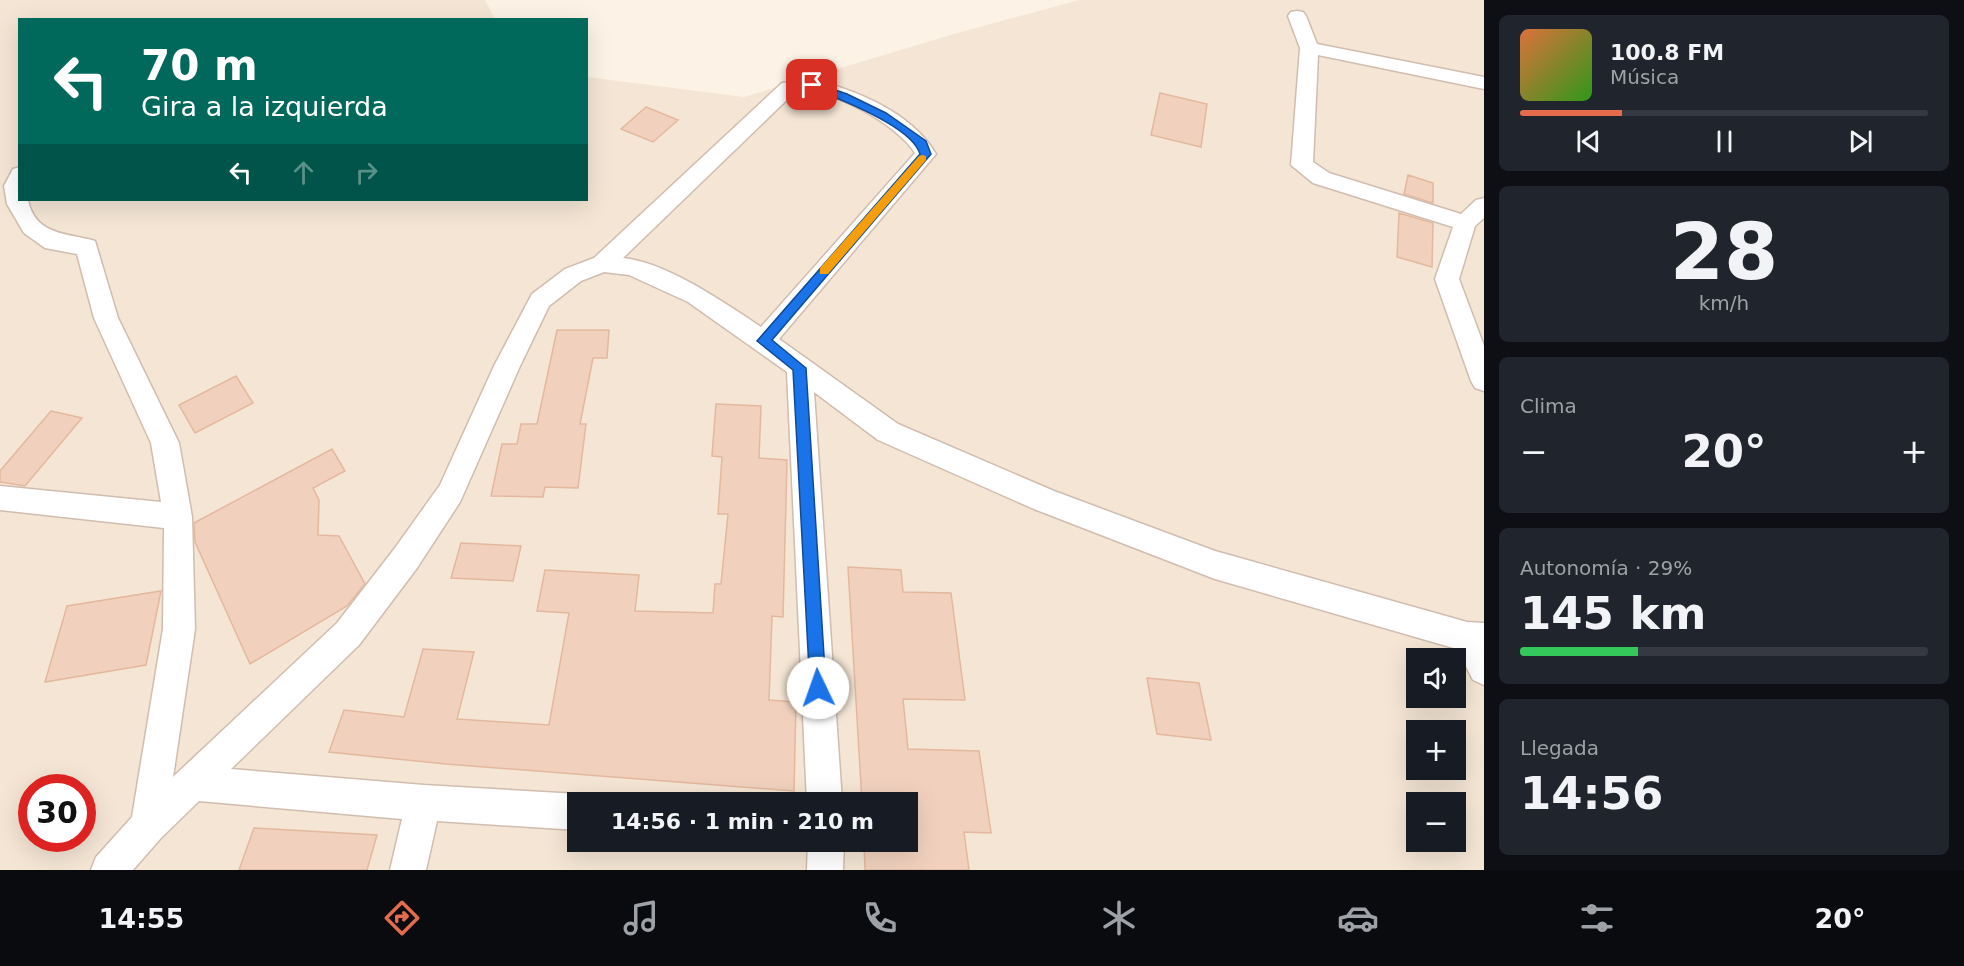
<!DOCTYPE html>
<html lang="es">
<meta charset="utf-8">
<style>
body{margin:0;font-family:"DejaVu Sans",sans-serif;background:#20242c;color:#f1f3f6;height:100vh;display:flex;flex-direction:column;font-size:22px;white-space:nowrap}
*{box-sizing:border-box;margin:0}
p{font-size:20px;color:#9ea1a6}
.icon{flex:none;width:33px;height:33px;fill:none;stroke:currentColor;stroke-width:2;stroke-linecap:round;stroke-linejoin:round}
.map{position:relative;flex:1;overflow:hidden}
.drawer{display:flex;flex-direction:column;gap:15px;padding:15px;background:#0d0f14;width:480px}
.drawer>*{flex:none}
.guide{position:absolute;left:18px;top:18px;width:570px;height:183px;border-radius:0px;box-shadow:0 6px 24px #0002;background:#00695c;color:#fff;overflow:hidden}
.buttons{position:absolute;left:1406px;top:648px;display:grid;gap:12px}
.buttons a{display:grid;place-items:center;width:60px;height:60px;border-radius:0px;background:#171b24;box-shadow:0 6px 24px #0002;font-size:30px}
.speed{position:absolute;left:18px;top:774px;display:flex;gap:12px;font-size:30px;font-weight:700;text-align:center}
.speed>*{display:grid;place-content:center;width:78px;height:78px;border-radius:50%;background:#171b24;box-shadow:0 6px 24px #0002;line-height:1}
.speed .limit{border:9px solid #d22;background:#fff;color:#111}
.pin{position:absolute;display:grid;place-items:center;width:51px;height:51px;color:#fff;margin:-26px;border-radius:12px;box-shadow:0 3px 9px #0006}
.me{position:absolute;width:66px;margin:-33px;rotate:357deg;stroke-linejoin:round;filter:drop-shadow(0 0 4px #0008)}
.turn{display:flex;align-items:center;gap:21px;height:126px;padding:0 24px;font-size:27px}
.turn .icon{width:78px;height:78px;stroke-width:2.5}
.turn b{display:block;font-size:42px;line-height:51px}
.lanes{display:flex;align-items:center;height:57px;padding:0 24px;background:#0003;justify-content:center;gap:30px;direction:ltr}
.lanes .off{opacity:.35}
.big{font-size:45px;font-weight:800;line-height:1.1}
.drawer .card{flex:1;display:flex;flex-direction:column;justify-content:center;gap:9px;min-width:0;padding:0 21px;border-radius:9px;background:#20242c}
.drawer .dial{align-items:center;gap:0}
.dial b{font-size:78px;line-height:1}
.song{display:flex;align-items:center;gap:18px}
.cover{width:72px;height:72px;border-radius:9px;background:linear-gradient(135deg,hsl(20 70% 55%),hsl(110 70% 35%))}
.played{height:6px;border-radius:3px;background:linear-gradient(90deg,#e46c4c 25%,#363941 25%)}
.keys{display:flex;justify-content:space-around;direction:ltr}
.heat{display:flex;justify-content:space-between;align-items:center;font-size:33px;direction:ltr}
.charge{height:9px;border-radius:4px;background:linear-gradient(90deg,#34c759 29%,#363941 0)}
.trip{position:absolute;left:567px;top:792px;width:351px;height:60px;border-radius:0px;background:#171b24;box-shadow:0 6px 24px #0002;font-weight:800;line-height:60px;text-align:center}
.tab-bar{display:flex;height:96px;justify-content:space-around;align-items:center;background:#090b0e;color:#9ea1a6}
.tab-bar .icon{width:42px;height:42px}
.tab-bar .active{color:#e46c4c}
.tab-bar b{font-size:27px;color:#f1f3f6}
main{display:flex;flex:1;min-height:0}
.map>svg:first-child{display:block}
.residential{fill:#f4e5d4;fill-rule:evenodd}
.building{fill:#f1d1be;stroke:#e4b89e;stroke-width:1.5}
.lines{fill:none;stroke-linecap:round;stroke-linejoin:round}
.street-casing{stroke:#d0bdaf;stroke-width:3}
.street{fill:#fff;fill-rule:evenodd}
.route{fill:#1a73e8;stroke:#114b97;stroke-width:1.5}
.slow{fill:#f59e0b}
</style>
<main>
<div class="map">
<svg width="1484" height="870" viewBox="0 0 1484 870">
<rect width="100%" height="100%" fill="#fcf3e6"/>
<path class="residential" d="M 0,0 L 485,0 L 495,19 L 20,20 L 20,200 L 586,200 L 587,77 L 744,97 L 954,34 L 1079,0 L 1484,0 L 1484,870 L 0,870 ZM 1416,658 L 1455,658 L 1455,698 L 1416,698 ZM 1416,730 L 1455,730 L 1455,770 L 1416,770 ZM 32,788 L 82,788 L 82,838 L 32,838 ZM 578,802 L 908,802 L 908,842 L 578,842 ZM 1416,802 L 1455,802 L 1455,842 L 1416,842 Z"/>
<path class="building" d="M 1160,93 L 1207,104 L 1201,147 L 1151,135 Z
M 646,107 L 678,120 L 653,142 L 621,129 Z
M 1408,175 L 1433,183 L 1433,203 L 1404,194 Z
M 1399,213 L 1433,223 L 1432,267 L 1397,257 Z
M 557,330 L 609,330 L 607,358 L 593,358 L 580,424 L 586,424 L 578,488 L 545,487 L 543,497 L 491,496 L 502,444 L 517,444 L 521,424 L 537,424 Z
M 236,376 L 253,403 L 195,433 L 179,405 Z
M 716,404 L 761,406 L 759,458 L 787,460 L 783,617 L 772,616 L 769,700 L 796,702 L 794,791 L 446,764 L 329,752 L 344,710 L 404,717 L 423,649 L 474,652 L 457,719 L 549,725 L 569,613 L 537,611 L 545,570 L 639,575 L 635,611 L 713,613 L 715,584 L 721,584 L 728,514 L 718,514 L 722,457 L 712,456 Z
M 51,411 L 82,418 L 25,486 L 0,482 L 0,471 Z
M 332,449 L 345,471 L 313,488 L 319,500 L 318,535 L 339,536 L 365,584 L 347,606 L 250,664 L 195,542 L 194,523 Z
M 461,543 L 521,546 L 513,581 L 451,578 Z
M 848,567 L 901,570 L 903,592 L 951,593 L 965,700 L 903,699 L 908,749 L 979,751 L 991,833 L 964,832 L 969,870 L 865,870 L 864,842 L 908,842 L 908,802 L 862,802 Z
M 161,591 L 146,665 L 45,682 L 67,606 Z
M 1147,678 L 1199,683 L 1211,740 L 1157,734 Z
M 254,828 L 377,835 L 367,870 L 239,870 Z"/>
<g class="lines">
<defs>
<path id="street" d="M 1297,11 L 1303,12 L 1306,16 L 1317,44 L 1484,77 L 1484,89 L 1318,55 L 1313,162 L 1329,173 L 1461,214 L 1476,200 L 1484,198 L 1484,218 L 1475,226 L 1459,279 L 1484,346 L 1484,391 L 1475,388 L 1471,381 L 1435,279 L 1453,227 L 1313,183 L 1291,165 L 1300,48 L 1288,16 L 1291,12 Z
M 812,79 C 858,91 911,112 936,154 L 779,339 L 898,424 L 1054,491 L 1215,551 L 1467,622 L 1484,623 L 1484,685 L 1473,680 L 1457,649 L 1215,579 L 1034,509 L 878,440 L 814,392 L 842,802 L 807,802 L 787,372 L 688,302 L 629,275 L 604,272 L 581,281 L 549,306 L 520,366 L 460,502 L 417,568 L 359,645 L 231,769 L 424,785 L 578,794 L 591,799 L 592,802 L 578,802 L 578,830 L 437,821 L 426,870 L 390,870 L 402,819 L 199,801 L 161,838 L 133,870 L 91,870 L 96,857 L 132,817 L 163,629 L 164,528 L 0,510 L 0,486 L 161,502 L 151,443 L 94,318 L 77,254 L 45,248 L 24,233 L 7,204 L 4,186 L 13,169 L 20,167 L 20,200 L 28,200 C 35,236 68,233 95,241 L 118,318 L 179,443 L 192,517 L 195,629 L 173,777 L 337,623 L 395,548 L 440,485 L 494,366 L 532,294 L 565,269 L 594,258 L 782,83 ZM 800,91 C 832,88 899,126 915,153 L 761,327 C 725,303 666,262 623,258 L 795,92 Z
M 808,842 L 844,842 L 843,870 L 807,870 Z"/>
</defs>
<use href="#street" class="street-casing"/>
<use href="#street" class="street"/>
</g>
<path class="route" d="M 812,82 L 847,94 L 886,113 L 926,141 L 931,154 L 772,340 L 806,368 L 826,688 L 824,694 L 818,696 L 812,694 L 810,688 L 793,370 L 757,341 L 920,154 C 912,126 835,97 808,87 L 808,83 Z"/>
<path class="slow" d="M 922,155 L 926,156 L 926,160 L 828,274 L 820,274 L 820,268 L 919,156 Z"/>
</svg>
<div class="buttons">
<a><svg class="icon" aria-label="sound" viewBox="0 0 24 24"><path d="M4 9h4l5-4v14l-5-4H4zM17 9q2 3 0 6"/></svg></a>
<a>+</a>
<a>−</a>
</div>
<div class="speed"><div class="limit">30</div></div>
<div class="pin" style="left:812px;top:85px;background:#d93025"><svg class="icon" aria-label="arrive" viewBox="0 0 24 24"><path d="M6 21V4h12l-3 4 3 4H6"/></svg></div>
<svg class="me" style="left:818px;top:688px" viewBox="-20 -20 40 40"><circle r="19" fill="#fff"/><path d="M0-13L10 11 0 6-10 11z" fill="#1a73e8"/></svg>
<div class="trip">14:56 · 1 min · 210 m</div>
<div class="guide">
<div class="turn"><svg class="icon" aria-label="left" viewBox="0 0 24 24"><path d="M17 20v-9H6M10 6l-5 5 5 5"/></svg><div><b>70 m</b>Gira a la izquierda</div></div>
<div class="lanes"><svg class="icon" aria-label="left" viewBox="0 0 24 24"><path d="M17 20v-9H6M10 6l-5 5 5 5"/></svg><svg class="icon off" aria-label="ahead" viewBox="0 0 24 24"><path d="M12 20V5M6 11l6-6 6 6"/></svg><svg class="icon off" aria-label="right" viewBox="0 0 24 24"><path d="M7 20v-9h11M14 6l5 5-5 5"/></svg></div>
</div>
</div>
<section class="drawer">
<div class="card">
<div class="song"><i class="cover"></i><div><b>100.8 FM</b><p>Música</p></div></div>
<div class="played"></div>
<div class="keys"><svg class="icon" aria-label="previous" viewBox="0 0 24 24"><path d="M18 5L8 12l10 7zM5 5v14"/></svg><svg class="icon" aria-label="pause" viewBox="0 0 24 24"><path d="M8 5v14M16 5v14"/></svg><svg class="icon" aria-label="next" viewBox="0 0 24 24"><path d="M6 5l10 7-10 7zM19 5v14"/></svg></div>
</div>
<div class="card dial"><b>28</b><p>km/h</p></div>
<div class="card"><p>Clima</p>
<div class="heat"><a>−</a><b class="big">20°</b><a>+</a></div>
</div>
<div class="card"><p>Autonomía · 29%</p><b class="big">145 km</b><div class="charge"></div></div>
<div class="card"><p>Llegada</p><b class="big">14:56</b></div>
</section>
</main>
<nav class="tab-bar">
<b>14:55</b>
<svg class="icon active" aria-label="directions" viewBox="0 0 24 24"><path d="M12 3l9 9-9 9-9-9zM9 14v-3h6M13 9l2 2-2 2"/></svg>
<svg class="icon" aria-label="music" viewBox="0 0 24 24"><path d="M9 18V5l10-2v13"/><circle cx="6" cy="18" r="3"/><circle cx="16" cy="16" r="3"/></svg>
<svg class="icon" aria-label="phone" viewBox="0 0 24 24"><path d="M5 4h4l2 5-3 2q2 4 5 5l2-3 5 2v4C11 20 4 13 5 4z"/></svg>
<svg class="icon" aria-label="climate" viewBox="0 0 24 24"><path d="M12 3v18M4 7l16 10M4 17L20 7"/></svg>
<svg class="icon" aria-label="car" viewBox="0 0 24 24"><path d="M5 17H2v-5l4-1 3-4h7l3 4 3 1v5h-3M9 17h6M6 11h13"/><circle cx="7" cy="17" r="2"/><circle cx="17" cy="17" r="2"/></svg>
<svg class="icon" aria-label="filters" viewBox="0 0 24 24"><path d="M4 7h16M4 17h16"/><circle cx="9" cy="7" r="2"/><circle cx="15" cy="17" r="2"/></svg>
<b>20°</b>
</nav>
